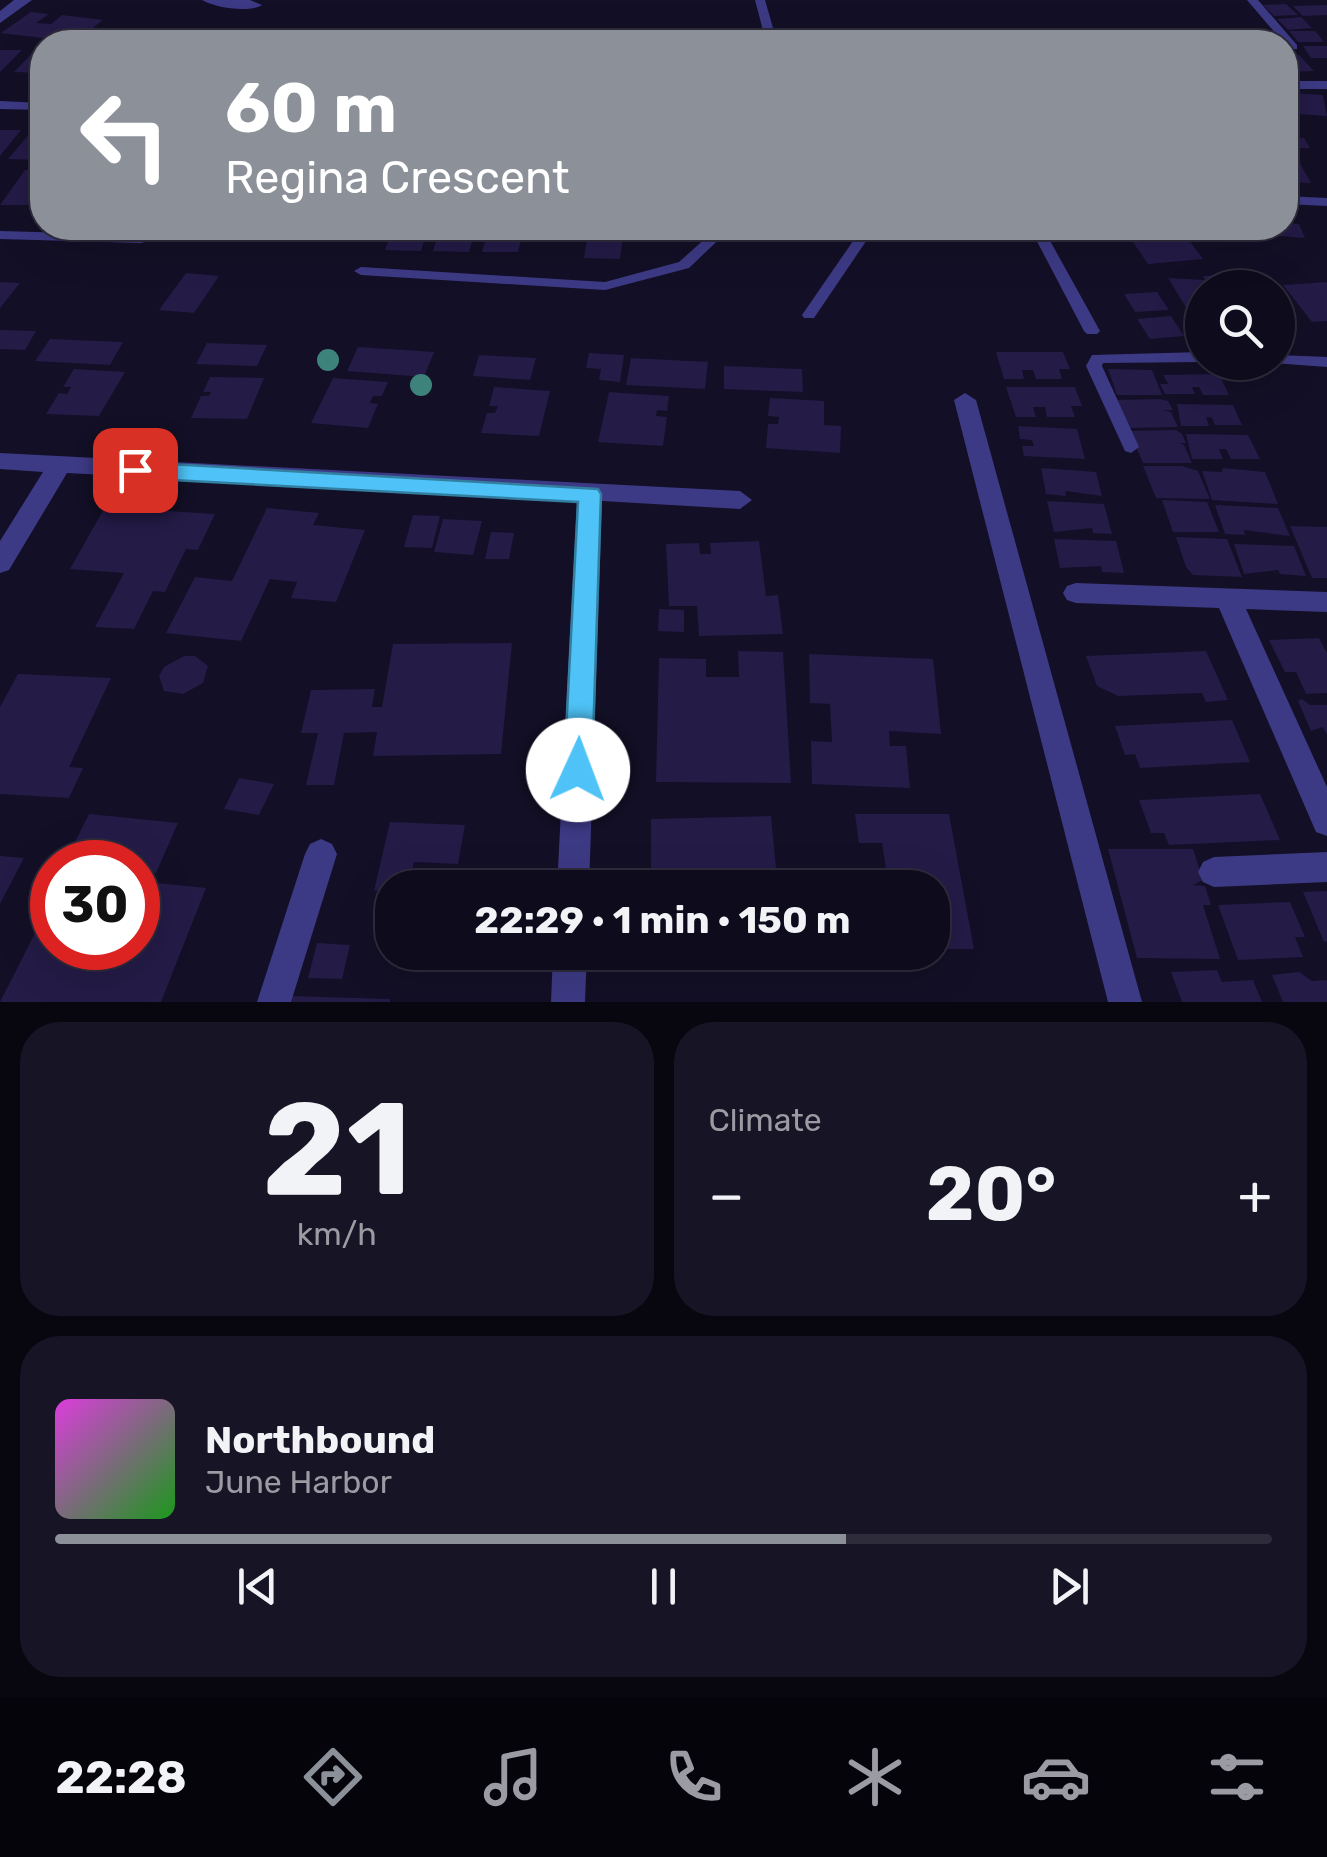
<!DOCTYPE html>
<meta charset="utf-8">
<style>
body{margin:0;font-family:Rubik,sans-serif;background:#171425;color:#f1f3f6;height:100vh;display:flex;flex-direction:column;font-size:38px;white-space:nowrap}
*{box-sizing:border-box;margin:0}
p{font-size:32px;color:#9b9ba3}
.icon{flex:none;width:55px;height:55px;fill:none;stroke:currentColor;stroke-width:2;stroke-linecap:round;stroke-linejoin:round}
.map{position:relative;height:1002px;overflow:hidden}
.side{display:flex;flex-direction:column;gap:20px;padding:20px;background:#08060f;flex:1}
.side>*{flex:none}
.banner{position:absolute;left:30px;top:30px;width:1268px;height:210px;border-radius:40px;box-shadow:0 10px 40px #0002,0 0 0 2px #2e2b3b;background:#8c9099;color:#fff;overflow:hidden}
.tools{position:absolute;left:1185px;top:270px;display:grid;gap:20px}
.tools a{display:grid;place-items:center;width:110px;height:110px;border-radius:50%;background:#0e0b1c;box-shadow:0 10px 40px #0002,0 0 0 2px #2e2b3b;font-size:50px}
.speed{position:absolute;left:30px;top:840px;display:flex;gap:20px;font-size:50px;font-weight:700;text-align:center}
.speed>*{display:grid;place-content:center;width:130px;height:130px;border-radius:50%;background:#0e0b1c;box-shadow:0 10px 40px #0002,0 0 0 2px #2e2b3b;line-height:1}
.speed .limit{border:15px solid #d22;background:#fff;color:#111}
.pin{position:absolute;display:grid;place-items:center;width:85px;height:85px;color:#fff;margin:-42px;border-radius:20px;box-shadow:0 5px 15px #0006}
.me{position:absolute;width:110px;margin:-55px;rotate:2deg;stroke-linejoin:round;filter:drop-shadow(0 0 8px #0008)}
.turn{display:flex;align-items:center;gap:35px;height:210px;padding:0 30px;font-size:45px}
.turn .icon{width:130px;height:130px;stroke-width:2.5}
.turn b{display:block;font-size:70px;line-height:85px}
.big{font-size:75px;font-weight:700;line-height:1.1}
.side .card{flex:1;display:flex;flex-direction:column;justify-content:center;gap:15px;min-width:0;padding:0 35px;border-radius:40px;background:#171425}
.side .dial{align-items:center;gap:0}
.dial b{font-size:130px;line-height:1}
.song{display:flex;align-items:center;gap:30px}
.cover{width:120px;height:120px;border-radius:15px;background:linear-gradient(135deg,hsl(300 70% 55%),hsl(120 70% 35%))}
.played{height:10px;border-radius:5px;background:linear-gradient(90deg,#8c9099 65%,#2e2b3b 65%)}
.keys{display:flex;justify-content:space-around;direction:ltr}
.heat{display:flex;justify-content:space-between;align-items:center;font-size:55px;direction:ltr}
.side .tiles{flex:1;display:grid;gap:20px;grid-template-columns:1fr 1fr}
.card:last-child{grid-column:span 2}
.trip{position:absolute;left:375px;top:870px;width:575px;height:100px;border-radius:40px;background:#0e0b1c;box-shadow:0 10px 40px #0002,0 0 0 2px #2e2b3b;font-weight:700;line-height:100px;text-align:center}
.dock{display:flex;height:160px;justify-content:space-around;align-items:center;background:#06040b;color:#9b9ba3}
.dock .icon{width:70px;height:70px}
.dock .active{color:#8c9099}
.dock b{font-size:45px;color:#f1f3f6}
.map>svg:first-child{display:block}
.building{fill:#241b47}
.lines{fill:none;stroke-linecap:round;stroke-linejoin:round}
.service{fill:#3d3a85;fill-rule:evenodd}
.minor{fill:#3d3a85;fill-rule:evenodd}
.tree{fill:#3d827b}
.route{fill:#4fc3f7;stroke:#337fa1;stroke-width:2.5}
</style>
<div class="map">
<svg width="1327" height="1002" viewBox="0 0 1327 1002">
<rect width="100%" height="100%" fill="#130f26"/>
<path class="building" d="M 1286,4 L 1298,15 L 1274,16 L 1263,5 Z
M 1327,5 L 1327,15 L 1303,16 L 1293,6 Z
M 31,12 L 49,14 L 36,23 L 51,24 L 62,15 L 103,20 L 75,42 L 1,33 Z
M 1301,17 L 1312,28 L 1288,30 L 1277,19 Z
M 1289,31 L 1315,31 L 1324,42 L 1298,42 Z
M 1303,46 L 1327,46 L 1327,58 L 1311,58 Z
M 0,50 L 22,50 L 0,72 Z
M 35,50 L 42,50 L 40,73 L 14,72 Z
M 1285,55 L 1299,55 L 1314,71 L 1290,72 L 1285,66 Z
M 1289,93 L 1323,95 L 1327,116 L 1298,114 Z
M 0,130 L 21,130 L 0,156 Z
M 31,132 L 42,132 L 40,160 L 8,159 Z
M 1285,138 L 1304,138 L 1310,148 L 1285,148 Z
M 1285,157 L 1297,158 L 1311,183 L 1285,182 Z
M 25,170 L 42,170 L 42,184 L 28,205 L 0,205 Z
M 1285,223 L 1299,224 L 1305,238 L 1268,235 L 1265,228 L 1285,228 Z
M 393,228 L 428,228 L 421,251 L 385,250 Z
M 440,228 L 476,228 L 469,252 L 433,251 Z
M 489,228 L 524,228 L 518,252 L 482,252 Z
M 589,228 L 624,229 L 620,259 L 584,258 Z
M 1143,228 L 1180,228 L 1203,259 L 1148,264 L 1124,229 Z
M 186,273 L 219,276 L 194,313 L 159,310 Z
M 1225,275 L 1234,288 L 1202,288 L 1202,322 L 1195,322 L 1168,278 L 1205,280 L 1203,276 Z
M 0,282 L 20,283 L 0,308 Z
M 1327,282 L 1327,321 L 1312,322 L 1283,285 Z
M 1157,292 L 1169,310 L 1135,312 L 1124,294 Z
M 1171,316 L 1184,336 L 1150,339 L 1137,319 Z
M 0,330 L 36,331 L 25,350 L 0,349 Z
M 50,339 L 123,342 L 110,365 L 35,361 Z
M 207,343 L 267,345 L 257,366 L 196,364 Z
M 358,347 L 434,352 L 424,377 L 347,371 Z
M 996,352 L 1063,352 L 1070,369 L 1059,369 L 1062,379 L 1036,379 L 1033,370 L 1022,370 L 1024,379 L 1004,379 Z
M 589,353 L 624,355 L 620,382 L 599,380 L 601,369 L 586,368 Z
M 479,355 L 536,358 L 530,380 L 473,376 Z
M 631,358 L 708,362 L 705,389 L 626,385 Z
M 724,366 L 802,369 L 803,392 L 724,389 Z
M 74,369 L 125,372 L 99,416 L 46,414 L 59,393 L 67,394 L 71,387 L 63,387 Z
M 1108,369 L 1152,370 L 1162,395 L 1117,395 Z
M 1219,374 L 1229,395 L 1203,395 L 1199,387 L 1192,387 L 1195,394 L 1165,394 L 1160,384 L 1168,384 L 1163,375 Z
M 210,377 L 264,378 L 247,419 L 191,418 L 201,396 L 209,396 L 211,392 L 203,392 Z
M 333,378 L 388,382 L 382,396 L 373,396 L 370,403 L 378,404 L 368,428 L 311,423 Z
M 494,387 L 550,391 L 539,436 L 481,433 L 487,413 L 495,413 L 498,406 L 489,406 Z
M 1006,387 L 1075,387 L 1082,406 L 1071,406 L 1075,417 L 1047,417 L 1045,407 L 1033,407 L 1036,417 L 1016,417 Z
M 609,392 L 669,396 L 667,411 L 657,410 L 656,416 L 667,417 L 663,446 L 598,442 Z
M 770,398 L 824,401 L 824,425 L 841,426 L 840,453 L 766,448 L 768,424 L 778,424 L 779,417 L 768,416 Z
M 1160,399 L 1168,401 L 1173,410 L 1163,410 L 1171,412 L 1178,427 L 1130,428 L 1117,400 Z
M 1177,404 L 1233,405 L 1242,425 L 1215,425 L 1212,418 L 1206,417 L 1209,426 L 1181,426 Z
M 1018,426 L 1077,429 L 1085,459 L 1024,456 L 1022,446 L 1034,446 L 1032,440 L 1020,439 Z
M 1176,430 L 1182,434 L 1186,443 L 1179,443 L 1184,445 L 1192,463 L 1143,463 L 1129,431 Z
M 1186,434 L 1248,435 L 1260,459 L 1231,459 L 1226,449 L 1219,449 L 1223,459 L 1192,459 Z
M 1143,466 L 1182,466 L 1198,471 L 1210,499 L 1156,498 Z
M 1041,468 L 1096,472 L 1102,496 L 1065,491 L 1066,496 L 1046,494 Z
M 1223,468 L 1265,472 L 1278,504 L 1212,500 L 1202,471 L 1222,472 Z
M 1162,500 L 1207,502 L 1219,532 L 1173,532 Z
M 1047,501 L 1104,504 L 1112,534 L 1093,533 L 1092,528 L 1054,532 Z
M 1215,505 L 1278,508 L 1290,536 L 1244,530 L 1245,535 L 1225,534 Z
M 105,507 L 215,514 L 198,550 L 186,549 L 165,592 L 153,591 L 134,629 L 95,627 L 124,573 L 70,569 Z
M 267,508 L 319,513 L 313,525 L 365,530 L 336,602 L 291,598 L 297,582 L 270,579 L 241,641 L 166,633 L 195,577 L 232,581 Z
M 413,515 L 440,516 L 432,548 L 404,547 Z
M 443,519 L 482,521 L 473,555 L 434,552 Z
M 1290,526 L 1327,527 L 1327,578 L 1312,578 Z
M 491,532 L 514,533 L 509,559 L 485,559 Z
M 1176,537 L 1227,539 L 1242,577 L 1193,575 L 1186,567 Z
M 1054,539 L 1116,541 L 1124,573 L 1102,572 L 1101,566 L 1060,568 Z
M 759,541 L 766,596 L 778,595 L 783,634 L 699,636 L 697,606 L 669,606 L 666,544 L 699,543 L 700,554 L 711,554 L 710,543 Z
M 1234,544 L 1294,546 L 1306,576 L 1280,574 L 1278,570 L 1244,574 Z
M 659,609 L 684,610 L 684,632 L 658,631 Z
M 1319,638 L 1327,653 L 1327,693 L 1306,694 L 1296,672 L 1285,672 L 1269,640 Z
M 512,643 L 501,754 L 373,756 L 377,732 L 344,733 L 334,785 L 306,785 L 318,733 L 301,733 L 311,690 L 375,689 L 372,707 L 382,707 L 393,644 Z
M 738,651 L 783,652 L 791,783 L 656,782 L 659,658 L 706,659 L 706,677 L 739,677 Z
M 1206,651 L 1228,700 L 1206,702 L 1202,693 L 1118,696 L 1097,686 L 1086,656 Z
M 809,654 L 933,659 L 941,734 L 889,731 L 890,746 L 906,746 L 910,788 L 812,784 L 811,741 L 832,742 L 830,704 L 810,703 Z
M 184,656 L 195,656 L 208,666 L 203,683 L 183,694 L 164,691 L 159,676 L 164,667 Z
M 18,674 L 111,678 L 69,767 L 83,768 L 69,798 L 0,794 L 0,707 Z
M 1302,699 L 1310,705 L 1327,705 L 1327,735 L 1323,727 L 1311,731 L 1298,701 Z
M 1232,720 L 1250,762 L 1140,768 L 1135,754 L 1125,755 L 1115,726 Z
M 239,778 L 274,784 L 259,815 L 224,809 Z
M 1260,794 L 1280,840 L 1169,845 L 1164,833 L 1151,833 L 1139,800 Z
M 89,814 L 178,823 L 156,873 L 138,871 L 138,862 L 65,862 Z
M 855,814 L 949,814 L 974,949 L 932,949 L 932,888 L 889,888 L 882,843 L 859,843 Z
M 771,816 L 778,888 L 651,888 L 651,819 Z
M 390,822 L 465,825 L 458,864 L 414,862 L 408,888 L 374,891 Z
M 1108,849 L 1193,849 L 1203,880 L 1193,885 L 1205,886 L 1211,905 L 1203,905 L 1220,959 L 1137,958 Z
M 0,856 L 24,858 L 0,904 Z
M 138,881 L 206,888 L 161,1002 L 0,1002 L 37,929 L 52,930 L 52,948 L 138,948 Z
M 1327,891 L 1327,941 L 1324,942 L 1303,892 Z
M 1290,902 L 1305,937 L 1295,937 L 1303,957 L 1238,960 L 1218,905 Z
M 317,943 L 350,945 L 342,979 L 308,978 Z
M 696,952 L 800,952 L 801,962 L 696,965 Z
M 1217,970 L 1222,982 L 1253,980 L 1262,1002 L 1182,1002 L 1171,972 Z
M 1299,972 L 1312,981 L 1327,980 L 1327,1002 L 1283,1002 L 1272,975 Z
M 289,996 L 390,999 L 390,1002 L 287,1002 Z"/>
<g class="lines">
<path class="service" d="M 755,0 L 765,0 L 777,42 L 766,42 Z
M 1247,0 L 1258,0 L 1297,45 L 1297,49 L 1289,49 Z
M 1285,81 L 1327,81 L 1327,89 L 1285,89 Z
M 0,101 L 42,103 L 42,110 L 0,109 Z
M 1285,196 L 1327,198 L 1327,206 L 1285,204 Z
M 168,228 L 189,228 L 141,243 L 0,239 L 0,231 L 141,235 Z
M 717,228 L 731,228 L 689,268 L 605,290 L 361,275 L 354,271 L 361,267 L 605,282 L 679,262 Z
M 862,228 L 875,228 L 814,318 L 804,318 L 802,315 Z
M 1030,228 L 1043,228 L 1100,331 L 1097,334 L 1087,334 L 1084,331 Z
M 1202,352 L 1202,362 L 1103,363 L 1102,366 L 1139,447 L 1131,453 L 1125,451 L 1086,366 L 1092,355 Z
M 1278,355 L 1327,357 L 1327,367 L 1273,363 L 1278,362 Z"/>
<path class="minor" d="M 14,0 L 32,0 L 0,23 L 0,11 Z
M 202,0 L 250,0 L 262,5 C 249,13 215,8 202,0 Z
M 965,393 L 976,400 L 1142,1002 L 1108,1002 L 954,400 Z
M 0,453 L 740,491 L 752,500 L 740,509 L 602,501 L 589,888 L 557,888 L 577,500 L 67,473 L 9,570 L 0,573 L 0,541 L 43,472 L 0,469 Z
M 1076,583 L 1327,592 L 1327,612 L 1246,609 L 1327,787 L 1327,836 L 1316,832 L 1219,608 L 1076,603 L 1067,600 L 1063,593 L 1067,586 Z
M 321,839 L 332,844 L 337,854 L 291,1002 L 257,1002 L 305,854 L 310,844 Z
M 1327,852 L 1327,882 L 1214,887 L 1203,882 L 1198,872 L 1203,862 L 1214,857 Z
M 553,952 L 587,952 L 585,1002 L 551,1002 Z"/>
</g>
<g class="tree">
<circle cx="328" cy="360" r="11"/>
<circle cx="421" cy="385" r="11"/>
</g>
<path class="route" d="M 135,462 L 598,489 L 601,494 L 592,770 L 588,778 L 578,781 L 568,778 L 564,770 L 578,502 L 135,478 L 124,470 Z"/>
</svg>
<div class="tools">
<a><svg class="icon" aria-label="search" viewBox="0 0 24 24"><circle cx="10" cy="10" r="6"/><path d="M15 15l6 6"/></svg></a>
</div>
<div class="speed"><div class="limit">30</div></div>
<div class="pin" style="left:135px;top:470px;background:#d93025"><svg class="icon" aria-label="arrive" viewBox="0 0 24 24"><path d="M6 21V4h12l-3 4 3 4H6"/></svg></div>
<svg class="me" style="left:578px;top:770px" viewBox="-20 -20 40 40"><circle r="19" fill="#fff"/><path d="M0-13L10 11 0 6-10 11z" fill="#4fc3f7"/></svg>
<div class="trip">22:29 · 1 min · 150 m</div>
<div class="banner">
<div class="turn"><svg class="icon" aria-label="left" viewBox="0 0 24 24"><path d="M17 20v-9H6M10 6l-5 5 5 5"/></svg><div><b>60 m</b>Regina Crescent</div></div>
</div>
</div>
<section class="side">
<div class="tiles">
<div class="card dial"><b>21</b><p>km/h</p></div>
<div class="card"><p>Climate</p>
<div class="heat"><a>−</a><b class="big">20°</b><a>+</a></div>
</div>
<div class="card">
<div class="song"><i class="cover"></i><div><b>Northbound</b><p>June Harbor</p></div></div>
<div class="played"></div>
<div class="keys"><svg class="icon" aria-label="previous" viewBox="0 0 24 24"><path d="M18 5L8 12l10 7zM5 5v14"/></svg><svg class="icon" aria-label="pause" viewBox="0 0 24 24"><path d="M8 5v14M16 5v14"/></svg><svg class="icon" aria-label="next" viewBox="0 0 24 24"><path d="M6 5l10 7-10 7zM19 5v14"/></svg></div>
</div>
</div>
</section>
<nav class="dock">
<b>22:28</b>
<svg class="icon active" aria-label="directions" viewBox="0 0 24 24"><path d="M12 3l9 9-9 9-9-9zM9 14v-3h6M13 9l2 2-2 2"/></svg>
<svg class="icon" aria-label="music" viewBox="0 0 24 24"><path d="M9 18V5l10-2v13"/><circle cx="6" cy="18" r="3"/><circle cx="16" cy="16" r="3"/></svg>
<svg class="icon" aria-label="phone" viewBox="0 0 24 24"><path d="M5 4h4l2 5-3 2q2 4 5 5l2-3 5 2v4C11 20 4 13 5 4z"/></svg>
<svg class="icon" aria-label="climate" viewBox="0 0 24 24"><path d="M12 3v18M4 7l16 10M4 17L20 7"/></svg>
<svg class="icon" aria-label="car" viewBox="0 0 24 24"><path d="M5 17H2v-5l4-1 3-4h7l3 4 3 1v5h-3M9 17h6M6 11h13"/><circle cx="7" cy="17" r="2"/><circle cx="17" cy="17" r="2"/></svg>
<svg class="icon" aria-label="filters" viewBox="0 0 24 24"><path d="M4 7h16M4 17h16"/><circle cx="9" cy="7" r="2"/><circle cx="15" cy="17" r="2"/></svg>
</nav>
